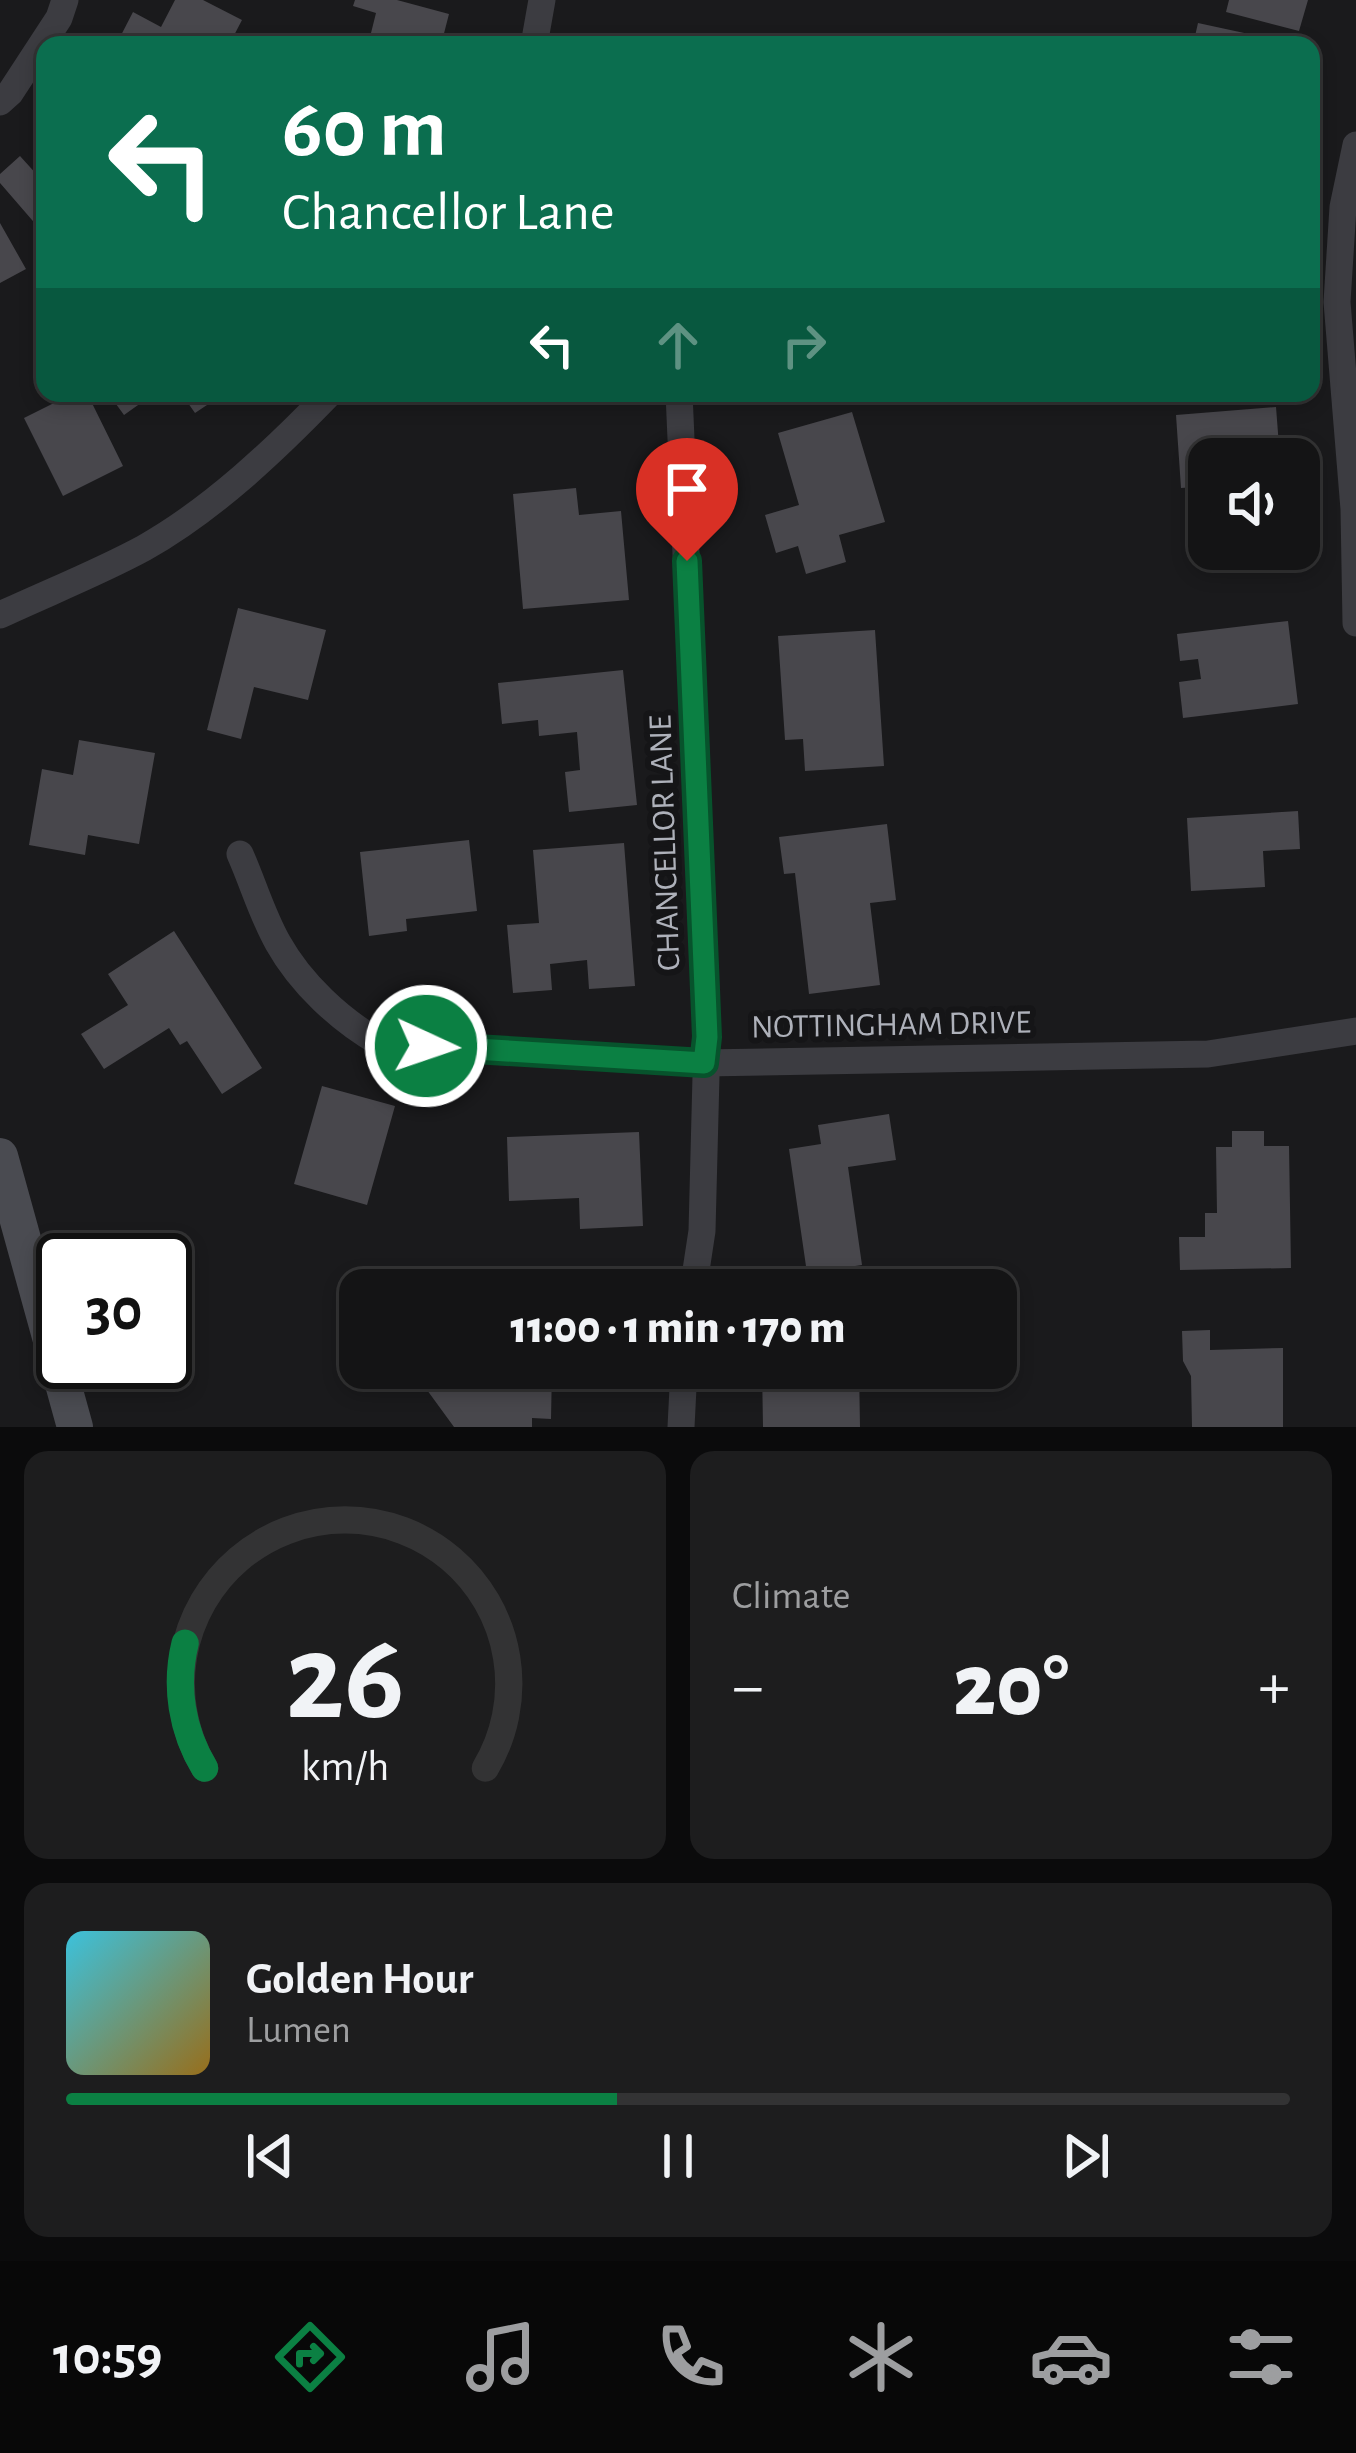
<!DOCTYPE html>
<meta charset="utf-8">
<style>
body{margin:0;font-family:"Alegreya Sans",sans-serif;background:#1d1d1e;color:#f1f3f6;height:100vh;display:flex;flex-direction:column;font-size:45px;white-space:nowrap}
*{box-sizing:border-box;margin:0}
p{font-size:39px;color:#9d9ea0}
.icon{flex:none;width:66px;height:66px;fill:none;stroke:currentColor;stroke-width:2;stroke-linecap:round;stroke-linejoin:round}
.map{position:relative;height:1427px;overflow:hidden}
.details{display:flex;flex-direction:column;gap:24px;padding:24px;background:#0b0b0c;flex:1}
.details>*{flex:none}
.guide{position:absolute;left:36px;top:36px;width:1284px;height:366px;border-radius:24px;box-shadow:0 6px 18px #0003,0 0 0 3px #333334;background:#0b6e4f;color:#fff;overflow:hidden}
.buttons{position:absolute;left:1188px;top:438px;display:grid;gap:24px}
.buttons a{display:grid;place-items:center;width:132px;height:132px;border-radius:24px;background:#141415;box-shadow:0 6px 18px #0003,0 0 0 3px #333334;font-size:60px}
.speed{position:absolute;left:36px;top:1233px;display:flex;gap:24px;font-size:60px;font-weight:700;text-align:center}
.speed>*{display:grid;place-content:center;width:156px;height:156px;border-radius:50%;background:#141415;box-shadow:0 6px 18px #0003,0 0 0 3px #333334;line-height:1}
.speed .limit{border:6px solid #111;border-radius:18px;background:#fff;color:#111}
.pin{position:absolute;display:grid;place-items:center;width:102px;height:102px;color:#fff;margin:-123px -51px;border-radius:50% 50% 50% 0;rotate:-45deg;box-shadow:0 0 12px #0007}
.pin .icon{rotate:45deg}
.me{position:absolute;width:132px;margin:-66px;rotate:93deg;stroke-linejoin:round;filter:drop-shadow(0 0 9px #0008)}
.turn{display:flex;align-items:center;gap:42px;height:252px;padding:0 48px;font-size:54px}
.turn .icon{width:156px;height:156px;stroke-width:2.5}
.turn b{display:block;font-size:84px;line-height:102px}
.lanes{display:flex;align-items:center;height:114px;padding:0 48px;background:#0003;justify-content:center;gap:60px;direction:ltr}
.lanes .off{opacity:.35}
.big{font-size:90px;font-weight:800;line-height:1.1}
.details .widget{flex:1;display:flex;flex-direction:column;justify-content:center;gap:18px;min-width:0;padding:0 42px;border-radius:24px;background:#1d1d1e}
.details .dial{align-items:center;gap:0}
.dial svg{height:312px;overflow:visible;fill:none;stroke:#333334;stroke-width:7;stroke-linecap:round;text-anchor:middle}
.dial text{fill:#f1f3f6;stroke:none}
.song{display:flex;align-items:center;gap:36px}
.cover{width:144px;height:144px;border-radius:18px;background:linear-gradient(135deg,hsl(190 70% 55%),hsl(40 70% 35%))}
.played{height:12px;border-radius:6px;background:linear-gradient(90deg,#0b8043 45%,#333334 45%)}
.keys{display:flex;justify-content:space-around;direction:ltr}
.heat{display:flex;justify-content:space-between;align-items:center;font-size:66px;direction:ltr}
.details .tiles{flex:1;display:grid;gap:24px;grid-template-columns:1fr 1fr}
.widget:last-child{grid-column:span 2}
.trip{position:absolute;left:339px;top:1269px;width:678px;height:120px;border-radius:24px;background:#141415;box-shadow:0 6px 18px #0003,0 0 0 3px #333334;font-weight:800;line-height:120px;text-align:center}
.menu{display:flex;height:192px;justify-content:space-around;align-items:center;background:#080808;color:#9d9ea0}
.menu .icon{width:84px;height:84px}
.menu .active{color:#0b8043}
.menu b{font-size:54px;color:#f1f3f6}
.map>svg:first-child{display:block}
.building{fill:#48474c}
.lines{fill:none;stroke-linecap:round;stroke-linejoin:round}
.street{stroke:#3c3c41;stroke-width:27}
.secondary{stroke:#4a4b51;stroke-width:36}
.route-casing{stroke:#07532c;stroke-width:30}
.route{stroke:#0b8043;stroke-width:21}
.labels{text-anchor:middle;stroke-width:12;stroke-linejoin:round;paint-order:stroke}
.street-label{font-size:33px;fill:#aeb1ba;stroke:#151517}
</style>
<div class="map">
<svg width="1356" height="1427" viewBox="0 0 1356 1427">
<rect width="100%" height="100%" fill="#1a1a1c"/>
<path class="building" d="M 175,0 L 203,0 L 242,20 L 229,45 L 117,43 L 133,12 L 161,27 Z
M 355,0 L 397,0 L 449,14 L 441,45 L 368,45 L 376,13 L 353,6 Z
M 1229,0 L 1308,0 L 1299,31 L 1226,12 Z
M 1198,23 L 1290,43 L 1290,45 L 1193,45 Z
M 20,156 L 39,177 L 45,172 L 45,235 L 0,183 L 0,174 Z
M 0,223 L 26,269 L 0,283 Z
M 74,393 L 87,393 L 123,466 L 63,496 L 24,418 Z
M 108,393 L 155,393 L 124,415 Z
M 181,393 L 217,393 L 219,397 L 195,413 Z
M 1276,407 L 1280,459 L 1209,459 L 1209,486 L 1181,488 L 1176,415 Z
M 852,412 L 885,522 L 839,535 L 846,562 L 806,574 L 798,546 L 776,553 L 765,515 L 799,505 L 778,433 Z
M 576,488 L 579,515 L 621,511 L 629,600 L 523,609 L 513,494 Z
M 238,608 L 326,630 L 308,700 L 254,687 L 241,739 L 207,730 Z
M 1288,621 L 1298,704 L 1183,718 L 1179,682 L 1201,679 L 1198,659 L 1180,661 L 1177,634 Z
M 875,630 L 884,766 L 805,771 L 803,739 L 785,740 L 778,636 Z
M 623,670 L 637,805 L 569,812 L 565,772 L 580,770 L 577,732 L 539,736 L 538,720 L 502,724 L 498,683 Z
M 79,740 L 155,753 L 139,844 L 88,835 L 85,855 L 29,845 L 42,769 L 73,775 Z
M 1298,811 L 1300,849 L 1263,851 L 1265,887 L 1191,891 L 1187,818 Z
M 887,824 L 896,900 L 870,903 L 880,985 L 809,994 L 795,873 L 784,874 L 779,837 Z
M 469,840 L 477,911 L 406,919 L 407,931 L 369,936 L 360,852 Z
M 624,843 L 635,986 L 589,989 L 587,960 L 550,964 L 552,990 L 513,993 L 507,925 L 539,923 L 533,850 Z
M 174,931 L 262,1068 L 222,1094 L 187,1041 L 180,1045 L 169,1028 L 104,1069 L 81,1034 L 128,1005 L 108,974 Z
M 322,1086 L 395,1106 L 367,1205 L 294,1184 Z
M 889,1114 L 896,1160 L 848,1167 L 862,1265 L 807,1273 L 789,1149 L 821,1144 L 818,1125 Z
M 1232,1131 L 1264,1131 L 1264,1146 L 1289,1146 L 1291,1268 L 1180,1270 L 1179,1237 L 1205,1237 L 1205,1213 L 1217,1213 L 1216,1147 L 1232,1147 Z
M 639,1132 L 643,1226 L 580,1229 L 579,1198 L 509,1201 L 507,1137 Z
M 1210,1330 L 1210,1350 L 1283,1348 L 1283,1427 L 1192,1427 L 1191,1376 L 1183,1361 L 1182,1331 Z
M 420,1368 L 482,1368 L 486,1375 L 508,1375 L 508,1368 L 552,1368 L 551,1419 L 532,1418 L 532,1427 L 454,1427 L 419,1379 Z
M 762,1368 L 859,1368 L 860,1427 L 763,1427 Z"/>
<g class="lines">
<path class="street" d="M 534,45 L 542,0
M 0,102 L 10,93 L 59,18 L 65,0
M 1356,145 L 1343,207 L 1337,302 L 1354,509 L 1356,623
M 679,393 L 707,1037 L 702,1231 L 693,1290
M 0,615 C 47,593 98,573 144,548 C 213,509 275,450 330,393
M 240,854 C 253,883 262,915 278,943 C 301,984 340,1020 380,1043 L 704,1063 L 1208,1054 L 1356,1031
M 681,1427 L 684,1368"/>
<path class="secondary" d="M 0,1156 L 75,1427"/>
</g>
<g class="lines">
<defs>
<path id="route" d="M 426,1046 L 704,1063 L 707,1037 L 687,561"/>
</defs>
<use href="#route" class="route-casing"/>
<use href="#route" class="route"/>
</g>
<g class="labels">
<g class="street-label">
<text transform="translate(663 843) rotate(-92)" y="12">CHANCELLOR LANE</text>
<text transform="translate(891 1023) rotate(-1)" y="12">NOTTINGHAM DRIVE</text>
</g>
</g>
</svg>
<div class="buttons">
<a><svg class="icon" aria-label="sound" viewBox="0 0 24 24"><path d="M4 9h4l5-4v14l-5-4H4zM17 9q2 3 0 6"/></svg></a>
</div>
<div class="speed"><div class="limit">30</div></div>
<div class="pin" style="left:687px;top:561px;background:#d93025"><svg class="icon" aria-label="arrive" viewBox="0 0 24 24"><path d="M6 21V4h12l-3 4 3 4H6"/></svg></div>
<svg class="me" style="left:426px;top:1046px" viewBox="-20 -20 40 40"><circle r="17" fill="#0b8043" stroke="#fff" stroke-width="3"/><path d="M0-11L8 9 0 5-8 9z" fill="#fff"/></svg>
<div class="trip">11:00 · 1 min · 170 m</div>
<div class="guide">
<div class="turn"><svg class="icon" aria-label="left" viewBox="0 0 24 24"><path d="M17 20v-9H6M10 6l-5 5 5 5"/></svg><div><b>60 m</b>Chancellor Lane</div></div>
<div class="lanes"><svg class="icon" aria-label="left" viewBox="0 0 24 24"><path d="M17 20v-9H6M10 6l-5 5 5 5"/></svg><svg class="icon off" aria-label="ahead" viewBox="0 0 24 24"><path d="M12 20V5M6 11l6-6 6 6"/></svg><svg class="icon off" aria-label="right" viewBox="0 0 24 24"><path d="M7 20v-9h11M14 6l5 5-5 5"/></svg></div>
</div>
</div>
<section class="details">
<div class="tiles">
<div class="widget dial"><svg viewBox="0 0 100 80">
<path d="M14 69A42 42 0 1 1 86 69"/>
<path d="M14 69A42 42 0 0 1 9 37" stroke="#0b8043"/>
<text x="50" y="56" font-size="32" font-weight="700">26</text>
<text x="50" y="72" font-size="11">km/h</text>
</svg></div>
<div class="widget"><p>Climate</p>
<div class="heat"><a>−</a><b class="big">20°</b><a>+</a></div>
</div>
<div class="widget">
<div class="song"><i class="cover"></i><div><b>Golden Hour</b><p>Lumen</p></div></div>
<div class="played"></div>
<div class="keys"><svg class="icon" aria-label="previous" viewBox="0 0 24 24"><path d="M18 5L8 12l10 7zM5 5v14"/></svg><svg class="icon" aria-label="pause" viewBox="0 0 24 24"><path d="M8 5v14M16 5v14"/></svg><svg class="icon" aria-label="next" viewBox="0 0 24 24"><path d="M6 5l10 7-10 7zM19 5v14"/></svg></div>
</div>
</div>
</section>
<nav class="menu">
<b>10:59</b>
<svg class="icon active" aria-label="directions" viewBox="0 0 24 24"><path d="M12 3l9 9-9 9-9-9zM9 14v-3h6M13 9l2 2-2 2"/></svg>
<svg class="icon" aria-label="music" viewBox="0 0 24 24"><path d="M9 18V5l10-2v13"/><circle cx="6" cy="18" r="3"/><circle cx="16" cy="16" r="3"/></svg>
<svg class="icon" aria-label="phone" viewBox="0 0 24 24"><path d="M5 4h4l2 5-3 2q2 4 5 5l2-3 5 2v4C11 20 4 13 5 4z"/></svg>
<svg class="icon" aria-label="climate" viewBox="0 0 24 24"><path d="M12 3v18M4 7l16 10M4 17L20 7"/></svg>
<svg class="icon" aria-label="car" viewBox="0 0 24 24"><path d="M5 17H2v-5l4-1 3-4h7l3 4 3 1v5h-3M9 17h6M6 11h13"/><circle cx="7" cy="17" r="2"/><circle cx="17" cy="17" r="2"/></svg>
<svg class="icon" aria-label="filters" viewBox="0 0 24 24"><path d="M4 7h16M4 17h16"/><circle cx="9" cy="7" r="2"/><circle cx="15" cy="17" r="2"/></svg>
</nav>
